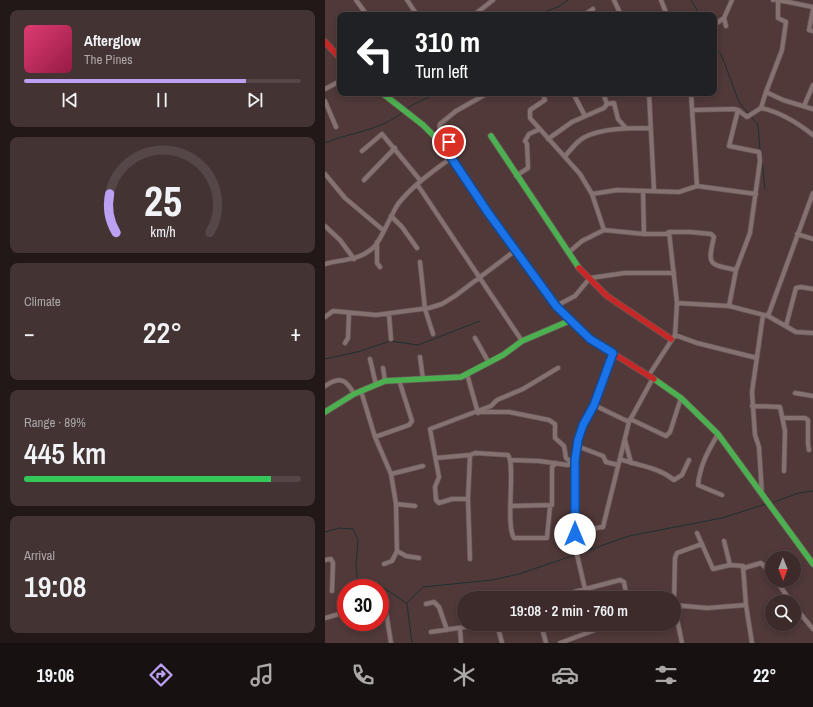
<!DOCTYPE html>
<meta charset="utf-8">
<style>
body{margin:0;font-family:"Archivo Narrow",sans-serif;background:#433332;color:#f1f3f6;height:100vh;display:flex;flex-direction:column;font-size:15px;white-space:nowrap}
*{box-sizing:border-box;margin:0}
p{font-size:13px;color:#aca7a8}
.icon{flex:none;width:22px;height:22px;fill:none;stroke:currentColor;stroke-width:2;stroke-linecap:round;stroke-linejoin:round}
.map{position:relative;flex:1;overflow:hidden}
.details{display:flex;flex-direction:column;gap:10px;padding:10px;background:#211817;width:325px}
.details>*{flex:none}
.banner{position:absolute;left:12px;top:12px;width:380px;height:84px;border-radius:8px;box-shadow:0 2px 6px #0003,0 0 0 1px #554747;background:#202124;color:#fff;overflow:hidden}
.needle{width:26px;rotate:179deg}
.tools{position:absolute;left:440px;top:551px;display:grid;gap:8px}
.tools a{display:grid;place-items:center;width:36px;height:36px;border-radius:50%;background:#3c2b2a;box-shadow:0 2px 6px #0003,0 0 0 1px #554747;font-size:20px}
.speed{position:absolute;left:12px;top:579px;display:flex;gap:8px;font-size:20px;font-weight:700;text-align:center}
.speed>*{display:grid;place-content:center;width:52px;height:52px;border-radius:50%;background:#3c2b2a;box-shadow:0 2px 6px #0003,0 0 0 1px #554747;line-height:1}
.speed .limit{border:6px solid #d22;background:#fff;color:#111}
.pin{position:absolute;display:grid;place-items:center;width:34px;height:34px;color:#fff;margin:-17px;border:2px solid #fff;border-radius:50%;box-shadow:0 1px 4px #0007}
.me{position:absolute;width:44px;margin:-22px;rotate:0deg;stroke-linejoin:round;filter:drop-shadow(0 0 3px #0008)}
.turn{display:flex;align-items:center;gap:14px;height:84px;padding:0 12px;font-size:18px}
.turn .icon{width:52px;height:52px;stroke-width:2.5}
.turn b{display:block;font-size:28px;line-height:34px}
.big{font-size:30px;font-weight:600;line-height:1.1}
.details .widget{flex:1;display:flex;flex-direction:column;justify-content:center;gap:6px;min-width:0;padding:0 14px;border-radius:8px;background:#433332}
.details .dial{align-items:center;gap:0}
.dial svg{height:104px;overflow:visible;fill:none;stroke:#554747;stroke-width:7;stroke-linecap:round;text-anchor:middle}
.dial text{fill:#f1f3f6;stroke:none}
.song{display:flex;align-items:center;gap:12px}
.cover{width:48px;height:48px;border-radius:6px;background:linear-gradient(135deg,hsl(340 70% 55%),hsl(340 70% 35%))}
.played{height:4px;border-radius:2px;background:linear-gradient(90deg,#bca0f2 80%,#554747 80%)}
.keys{display:flex;justify-content:space-around;direction:ltr}
.heat{display:flex;justify-content:space-between;align-items:center;font-size:22px;direction:ltr}
.charge{height:6px;border-radius:3px;background:linear-gradient(90deg,#34c759 89%,#554747 0)}
.trip{position:absolute;left:132px;top:591px;width:224px;height:40px;border-radius:20px;background:#3c2b2a;box-shadow:0 2px 6px #0003,0 0 0 1px #554747;font-weight:600;line-height:40px;text-align:center}
.tabs{display:flex;height:64px;justify-content:space-around;align-items:center;background:#181111;color:#aca7a8}
.tabs .icon{width:28px;height:28px}
.tabs .on{color:#bca0f2}
.tabs b{font-size:18px;color:#f1f3f6}
main{display:flex;flex:1;min-height:0}
.map>svg:first-child{display:block}
.lines{fill:none;stroke-linecap:round;stroke-linejoin:round}
.stream{stroke:#1e3031;stroke-width:1}
.street-casing{stroke:#695656;stroke-width:5.5}
.fast-casing{stroke:#695656;stroke-width:7}
.jam-casing{stroke:#695656;stroke-width:7}
.street{stroke:#857170;stroke-width:4}
.fast{stroke:#4caf50;stroke-width:5.5}
.jam{stroke:#c62828;stroke-width:5.5}
.route-casing{stroke:#114b97;stroke-width:10}
.route{stroke:#1a73e8;stroke-width:7}
</style>
<main>
<section class="details">
<div class="widget">
<div class="song"><i class="cover"></i><div><b>Afterglow</b><p>The Pines</p></div></div>
<div class="played"></div>
<div class="keys"><svg class="icon" aria-label="previous" viewBox="0 0 24 24"><path d="M18 5L8 12l10 7zM5 5v14"/></svg><svg class="icon" aria-label="pause" viewBox="0 0 24 24"><path d="M8 5v14M16 5v14"/></svg><svg class="icon" aria-label="next" viewBox="0 0 24 24"><path d="M6 5l10 7-10 7zM19 5v14"/></svg></div>
</div>
<div class="widget dial"><svg viewBox="0 0 100 80">
<path d="M14 69A42 42 0 1 1 86 69"/>
<path d="M14 69A42 42 0 0 1 9 39" stroke="#bca0f2"/>
<text x="50" y="56" font-size="32" font-weight="700">25</text>
<text x="50" y="72" font-size="11">km/h</text>
</svg></div>
<div class="widget"><p>Climate</p>
<div class="heat"><a>−</a><b class="big">22°</b><a>+</a></div>
</div>
<div class="widget"><p>Range · 89%</p><b class="big">445 km</b><div class="charge"></div></div>
<div class="widget"><p>Arrival</p><b class="big">19:08</b></div>
</section>
<div class="map">
<svg width="488" height="643" viewBox="0 0 488 643">
<rect width="100%" height="100%" fill="#503938"/>
<g class="lines">
<path class="stream" d="M 366,0 L 375,15
M 210,15 L 233,7 L 243,0
M 389,48 L 396,54 L 414,102 L 424,114
M 82,109 L 87,105 L 113,93
M 426,116 L 433,125 L 435,150
M 0,143 C 26,132 55,131 78,112
M 437,160 L 440,189
M 0,359 L 36,351 L 65,341 L 93,345 L 155,321
M 446,503 L 474,493 L 488,491
M 0,532 L 14,528 L 28,529 L 33,540 L 31,565 L 33,585 L 49,581 L 81,603
M 253,554 L 304,536 L 397,518 L 441,504
M 82,603 L 98,587 L 167,580 L 194,574 L 250,555
M 82,604 L 87,643"/>
<defs>
<path id="street" d="M 31,0 L 42,15
M 82,0 L 92,15
M 289,0 L 296,15
M 336,0 L 342,15
M 448,0 L 449,0
M 453,0 L 488,7
M 488,9 L 484,30 L 488,31
M 149,15 L 168,0
M 259,15 L 268,9
M 389,25 L 399,18
M 401,26 L 399,18 L 407,0
M 0,89 L 15,81
M 441,92 L 458,100 L 488,109
M 217,93 L 220,100 L 205,110 L 205,118 L 255,174 L 267,194 L 279,230
M 248,93 L 260,116
M 278,93 L 282,104
M 324,93 L 329,190
M 366,93 L 372,186
M 0,101 L 11,127
M 479,106 L 488,85
M 436,108 L 441,92 L 457,50 L 461,22 L 453,18 L 453,0
M 368,110 L 409,109 L 413,110 L 422,117 L 436,108 C 455,112 473,123 488,135
M 223,139 L 247,122 L 279,108 L 282,104 L 289,103 L 293,119 L 301,128
M 37,151 L 57,134 L 95,180
M 123,153 L 126,148 C 123,139 112,134 115,124 L 131,111 L 163,93
M 240,156 C 245,151 251,142 258,138 C 275,128 305,128 325,128
M 0,174 L 20,198 L 58,230
M 191,176 L 203,168 L 203,166 L 202,144 L 200,141 L 204,134 L 215,129
M 39,180 L 70,148
M 92,184 L 197,341
M 318,191 L 319,234
M 267,194 L 292,190 L 354,192 L 372,186 L 431,194
M 66,216 L 77,227 L 92,248
M 0,226 L 15,240 L 29,259
M 472,234 L 488,239
M 52,242 L 52,263 L 55,267
M 243,253 L 257,241 L 279,230 L 319,234 L 341,234 L 344,232 L 365,232 L 386,234 L 389,237 C 382,266 384,264 411,270
M 95,262 L 100,309 L 108,334
M 0,264 C 18,259 34,261 49,247 C 56,240 66,215 73,204 C 88,185 107,172 126,158
M 352,303 L 404,306 L 443,316 L 471,332 L 488,333
M 231,306 L 250,296 L 265,278 L 300,273 L 349,273
M 404,306 L 411,270 L 425,233 L 435,161 L 434,152 L 404,146 L 413,110
M 64,314 L 66,339
M 443,316 L 488,193
M 0,317 L 8,311 L 51,315 L 104,308 L 117,304 L 130,296 L 191,250
M 461,326 L 471,288 L 476,287 L 488,289
M 350,335 L 372,343 L 432,358
M 150,338 L 164,363
M 20,343 L 23,338 L 24,313
M 95,357 L 98,379
M 45,359 L 51,385
M 58,368 L 60,381
M 142,374 L 153,413
M 324,375 L 350,335 L 352,303 L 344,232
M 0,386 C 15,376 21,379 29,394
M 36,391 L 50,437 L 66,474 L 71,504 L 72,551 L 67,561 L 59,564
M 470,393 L 488,396
M 269,405 L 304,422
M 427,406 L 455,407 L 460,431 L 459,471
M 155,412 L 184,412 L 224,420 L 230,424 L 230,438 L 239,446 L 241,458 L 246,462
M 459,418 L 480,418 L 483,420 L 483,444 L 484,450
M 305,419 L 341,436 L 345,432 L 356,398
M 393,434 C 383,451 375,465 373,485 L 397,495
M 50,437 L 84,425 L 87,421 L 74,380
M 300,440 L 306,463
M 252,446 L 278,456 L 281,462 L 293,465
M 145,455 L 143,499 L 145,559
M 111,458 L 145,455 L 150,453 L 183,455 C 191,464 180,524 189,538 L 222,538 L 225,507
M 295,459 C 314,466 333,467 349,480 L 357,475 L 364,460
M 186,460 L 214,461 L 243,465 L 248,461
M 66,474 L 98,466
M 437,495 L 434,447 L 430,435 L 427,392 L 438,315
M 143,499 L 127,499 L 114,503 L 111,500 L 110,487 L 114,477 L 105,429 L 166,406 L 172,400 L 198,389 L 233,368
M 71,504 L 90,506
M 186,506 L 227,505 L 227,467 L 231,463
M 250,533 L 260,532 L 264,529 L 278,527 L 304,422 L 328,378
M 372,533 L 388,569 L 405,565 L 418,566 L 421,605 L 427,643
M 399,541 L 405,565
M 72,551 L 81,556 L 94,558
M 0,560 L 6,559 L 8,563 L 7,591
M 419,568 L 436,563 L 447,574
M 451,580 L 466,602
M 260,589 L 249,542 L 250,459 L 253,440 L 258,425 L 269,405 L 288,353
M 235,598 L 249,592 L 295,580 L 299,582 L 302,598
M 101,604 L 109,602 L 114,607 L 122,630
M 349,605 L 382,608 L 421,605
M 55,606 L 60,605 L 66,643
M 469,606 L 488,629
M 0,618 L 21,612
M 172,624 L 177,643
M 216,624 L 221,643
M 135,629 L 136,643
M 106,632 L 160,624
M 235,643 L 286,624
M 357,643 L 349,604 L 350,558 L 352,553 L 377,544"/>
<path id="fast" d="M 57,93 L 98,125 L 113,140 L 186,244
M 166,136 L 254,268
M 329,379 L 356,398 L 393,434 L 488,564
M 0,412 L 29,394 L 60,381 L 136,377 L 178,355 L 197,341 L 244,321"/>
<path id="jam" d="M 0,42 L 15,58
M 186,244 L 244,321 L 265,339 L 329,379
M 254,268 L 282,296 L 346,339"/>
</defs>
<use href="#street" class="street-casing"/>
<use href="#fast" class="fast-casing"/>
<use href="#jam" class="jam-casing"/>
<use href="#street" class="street"/>
<use href="#fast" class="fast"/>
<use href="#jam" class="jam"/>
</g>
<g class="lines">
<defs>
<path id="route" d="M 124,142 L 126,148 L 123,153 L 164,214 L 231,306 L 265,339 L 288,353 L 269,405 L 258,425 L 253,440 L 250,460 L 250,534"/>
</defs>
<use href="#route" class="route-casing"/>
<use href="#route" class="route"/>
</g>
</svg>
<div class="tools">
<a><svg class="needle" viewBox="-14 -14 28 28"><path d="M0-13l5 13h-10z" fill="#e53935"/><path d="M0 13l5-13h-10z" fill="#aca7a8"/></svg></a>
<a><svg class="icon" aria-label="search" viewBox="0 0 24 24"><circle cx="10" cy="10" r="6"/><path d="M15 15l6 6"/></svg></a>
</div>
<div class="speed"><div class="limit">30</div></div>
<div class="pin" style="left:124px;top:142px;background:#d93025"><svg class="icon" aria-label="arrive" viewBox="0 0 24 24"><path d="M6 21V4h12l-3 4 3 4H6"/></svg></div>
<svg class="me" style="left:250px;top:534px" viewBox="-20 -20 40 40"><circle r="19" fill="#fff"/><path d="M0-13L10 11 0 6-10 11z" fill="#1a73e8"/></svg>
<div class="trip">19:08 · 2 min · 760 m</div>
<div class="banner">
<div class="turn"><svg class="icon" aria-label="left" viewBox="0 0 24 24"><path d="M17 20v-9H6M10 6l-5 5 5 5"/></svg><div><b>310 m</b>Turn left</div></div>
</div>
</div>
</main>
<nav class="tabs">
<b>19:06</b>
<svg class="icon on" aria-label="directions" viewBox="0 0 24 24"><path d="M12 3l9 9-9 9-9-9zM9 14v-3h6M13 9l2 2-2 2"/></svg>
<svg class="icon" aria-label="music" viewBox="0 0 24 24"><path d="M9 18V5l10-2v13"/><circle cx="6" cy="18" r="3"/><circle cx="16" cy="16" r="3"/></svg>
<svg class="icon" aria-label="phone" viewBox="0 0 24 24"><path d="M5 4h4l2 5-3 2q2 4 5 5l2-3 5 2v4C11 20 4 13 5 4z"/></svg>
<svg class="icon" aria-label="climate" viewBox="0 0 24 24"><path d="M12 3v18M4 7l16 10M4 17L20 7"/></svg>
<svg class="icon" aria-label="car" viewBox="0 0 24 24"><path d="M5 17H2v-5l4-1 3-4h7l3 4 3 1v5h-3M9 17h6M6 11h13"/><circle cx="7" cy="17" r="2"/><circle cx="17" cy="17" r="2"/></svg>
<svg class="icon" aria-label="filters" viewBox="0 0 24 24"><path d="M4 7h16M4 17h16"/><circle cx="9" cy="7" r="2"/><circle cx="15" cy="17" r="2"/></svg>
<b>22°</b>
</nav>
